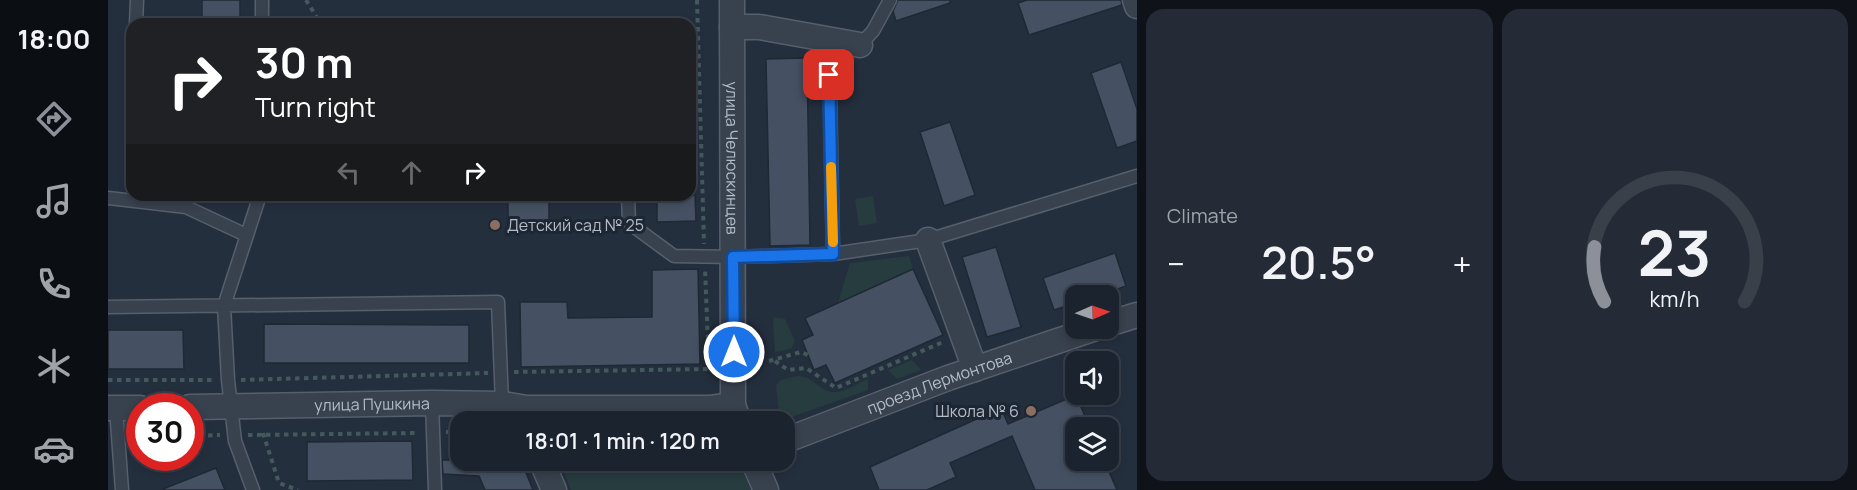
<!DOCTYPE html>
<meta charset="utf-8">
<style>
body{margin:0;font-family:Manrope,sans-serif;background:#242b36;color:#f1f3f6;height:100vh;display:flex;flex-direction:column;font-size:22px;white-space:nowrap}
*{box-sizing:border-box;margin:0}
p{font-size:20px;color:#a0a4aa}
.icon{flex:none;width:33px;height:33px;fill:none;stroke:currentColor;stroke-width:2;stroke-linecap:round;stroke-linejoin:round}
.map{position:relative;flex:1;overflow:hidden}
.panel{display:flex;flex-direction:column;gap:9px;padding:9px;background:#0f1319;width:720px}
.panel>*{flex:none}
.guide{position:absolute;left:18px;top:18px;width:570px;height:183px;border-radius:18px;box-shadow:0 3px 9px #0003,0 0 0 2px #39404a;background:#202124;color:#fff;overflow:hidden}
.needle{width:39px;rotate:88deg}
.controls{position:absolute;left:957px;top:285px;display:grid;gap:12px}
.controls a{display:grid;place-items:center;width:54px;height:54px;border-radius:12px;background:#1b232e;box-shadow:0 3px 9px #0003,0 0 0 2px #39404a;font-size:30px}
.speed{position:absolute;left:18px;top:393px;display:flex;gap:12px;font-size:30px;font-weight:700;text-align:center}
.speed>*{display:grid;place-content:center;width:78px;height:78px;border-radius:50%;background:#1b232e;box-shadow:0 3px 9px #0003,0 0 0 2px #39404a;line-height:1}
.speed .limit{border:9px solid #d22;background:#fff;color:#111}
.pin{position:absolute;display:grid;place-items:center;width:51px;height:51px;color:#fff;margin:-26px;border-radius:12px;box-shadow:0 3px 9px #0006}
.me{position:absolute;width:66px;margin:-33px;rotate:0deg;stroke-linejoin:round;filter:drop-shadow(0 0 4px #0008)}
.turn{display:flex;align-items:center;gap:21px;height:126px;padding:0 30px;font-size:27px}
.turn .icon{width:78px;height:78px;stroke-width:2.5}
.turn b{display:block;font-size:42px;line-height:51px}
.lanes{display:flex;align-items:center;height:57px;padding:0 30px;background:#0003;justify-content:center;gap:30px;direction:ltr}
.lanes .off{opacity:.35}
.big{font-size:45px;font-weight:600;line-height:1.1}
.panel .card{flex:1;display:flex;flex-direction:column;justify-content:center;gap:9px;min-width:0;padding:0 21px;border-radius:18px;background:#242b36}
.panel .dial{align-items:center;gap:0}
.dial svg{height:156px;overflow:visible;fill:none;stroke:#39404a;stroke-width:7;stroke-linecap:round;text-anchor:middle}
.dial text{fill:#f1f3f6;stroke:none}
.heat{display:flex;justify-content:space-between;align-items:center;font-size:33px;direction:ltr}
.panel .tiles{flex:1;display:grid;gap:9px;grid-template-columns:repeat(2,1fr)}
.trip{position:absolute;left:342px;top:411px;width:345px;height:60px;border-radius:18px;background:#1b232e;box-shadow:0 3px 9px #0003,0 0 0 2px #39404a;font-weight:600;line-height:60px;text-align:center}
main{display:flex;flex:1;min-height:0}
.tabs{display:flex;flex-direction:column;width:108px;justify-content:space-around;align-items:center;background:#0b0e12;color:#a0a4aa}
.tabs .icon{width:42px;height:42px}
.tabs .selected{color:#8c9099}
.tabs b{font-size:27px;color:#f1f3f6}
.map>svg:first-child{display:block}
.green{fill:#263c3f}
.building{fill:#455162;stroke:#1f2835;stroke-width:1.5}
.lines{fill:none;stroke-linecap:round;stroke-linejoin:round}
.lane-casing{stroke:#565f6c;stroke-width:15}
.street-casing{stroke:#565f6c;stroke-width:27}
.path{stroke:#44595c;stroke-width:4;stroke-dasharray:4.5 4.5;stroke-linecap:butt}
.lane{stroke:#38414e;stroke-width:12}
.street{stroke:#38414e;stroke-width:24}
.route-casing{stroke:#114b97;stroke-width:15}
.route{stroke:#1a73e8;stroke-width:10}
.slow{stroke:#f59e0b;stroke-width:10}
.education-dot{fill:#8d6e63;stroke:#1d2633;stroke-width:2}
.labels{text-anchor:middle;stroke-width:6;stroke-linejoin:round;paint-order:stroke}
.street-label{font-size:16px;fill:#b4bcc9;stroke:#1d2633}
.poi-label{font-size:16px;fill:#b4bcc9;stroke:#1d2633;text-anchor:start}
</style>
<main>
<nav class="tabs">
<b>18:00</b>
<svg class="icon selected" aria-label="directions" viewBox="0 0 24 24"><path d="M12 3l9 9-9 9-9-9zM9 14v-3h6M13 9l2 2-2 2"/></svg>
<svg class="icon" aria-label="music" viewBox="0 0 24 24"><path d="M9 18V5l10-2v13"/><circle cx="6" cy="18" r="3"/><circle cx="16" cy="16" r="3"/></svg>
<svg class="icon" aria-label="phone" viewBox="0 0 24 24"><path d="M5 4h4l2 5-3 2q2 4 5 5l2-3 5 2v4C11 20 4 13 5 4z"/></svg>
<svg class="icon" aria-label="climate" viewBox="0 0 24 24"><path d="M12 3v18M4 7l16 10M4 17L20 7"/></svg>
<svg class="icon" aria-label="car" viewBox="0 0 24 24"><path d="M5 17H2v-5l4-1 3-4h7l3 4 3 1v5h-3M9 17h6M6 11h13"/><circle cx="7" cy="17" r="2"/><circle cx="17" cy="17" r="2"/></svg>
</nav>
<div class="map">
<svg width="1029" height="490" viewBox="0 0 1029 490">
<rect width="100%" height="100%" fill="#242f3e"/>
<path class="green" d="M 765,196 L 769,223 L 751,226 L 747,199 Z
M 801,256 L 805,269 L 730,303 L 742,263 Z
M 665,317 L 677,319 L 687,341 L 683,349 L 667,352 Z
M 804,360 L 813,370 L 789,379 L 780,370 Z
M 689,376 C 706,377 710,389 723,392 C 735,394 750,383 760,379 L 760,390 L 672,421 L 668,385 L 673,380 Z
M 451,461 L 631,461 L 643,490 L 463,490 Z"/>
<path class="building" d="M 94,0 L 132,0 L 132,24 L 94,24 Z
M 790,0 L 842,0 L 842,3 L 788,21 L 785,11 Z
M 919,0 L 1013,0 L 1014,5 L 921,35 L 910,3 Z
M 699,58 L 702,245 L 662,246 L 658,59 Z
M 1013,62 L 1029,109 L 1029,141 L 1009,148 L 983,73 Z
M 842,122 L 867,195 L 836,206 L 812,132 Z
M 400,195 L 441,196 L 441,222 L 400,222 Z
M 549,195 L 587,195 L 588,221 L 549,222 Z
M 888,247 L 913,327 L 879,337 L 854,257 Z
M 1007,253 L 1018,286 L 990,296 L 968,296 L 968,303 L 946,310 L 935,278 Z
M 590,269 L 592,364 L 413,367 L 412,302 L 459,302 L 460,318 L 544,317 L 544,270 Z
M 805,269 L 835,335 L 727,383 L 718,365 L 706,370 L 694,340 L 705,335 L 697,318 Z
M 156,324 L 361,325 L 361,363 L 156,363 Z
M 0,330 L 75,330 L 76,369 L 0,369 Z
M 968,395 L 982,428 L 968,428 L 968,460 L 996,460 L 1009,490 L 927,490 L 904,436 L 842,463 L 848,477 L 819,490 L 771,490 L 762,467 L 893,408 L 900,424 Z
M 304,441 L 305,480 L 199,481 L 199,442 Z
M 334,460 L 413,460 L 425,490 L 377,490 L 371,476 L 335,474 Z
M 108,468 L 117,490 L 55,490 L 55,489 Z"/>
<g class="lines">
<defs>
<path id="lane" d="M 154,0 L 154,24
M 28,24 L 29,0
M 721,39 L 725,254
M 752,45 L 765,31 L 782,0
M 520,195 L 521,223 L 566,256 L 625,257 L 725,254 L 820,240 L 1029,176
M 0,198 L 78,207 L 138,235
M 0,307 L 390,302 L 394,404
M 324,403 L 327,490
M 8,408 L 14,490
M 145,490 L 127,441 L 120,380 L 116,306 L 152,195"/>
<g id="street">
<path id="s1" d="M 624,0 L 625,405 L 631,422"/>
<path d="M 1027,0 L 1029,6"/>
<path d="M 624,27 L 651,27 L 752,45"/>
<path d="M 820,240 L 867,369"/>
<path d="M 1000,324 L 1029,315"/>
<path id="s2" d="M 82,407 L 324,403 L 394,404 L 419,408 L 603,408 L 625,405"/>
<path d="M 0,408 L 32,408"/>
<path id="s3" d="M 676,441 L 840,378 L 988,328"/>
<path d="M 433,460 L 446,490"/>
<path d="M 645,460 L 658,490"/>
</g>
</defs>
<use href="#lane" class="lane-casing"/>
<use href="#street" class="street-casing"/>
<path class="path" d="M 198,0 L 213,24
M 589,0 L 596,244
M 661,361 L 693,352 L 700,355 L 706,353
M 667,361 L 680,370 L 698,368 L 728,388 L 835,342
M 406,372 L 601,369 L 597,269
M 0,380 L 107,380
M 133,380 L 380,373
M 338,432 L 352,432
M 155,433 L 171,483 L 190,490
M 140,435 L 310,433
M 82,436 L 112,435"/>
<use href="#lane" class="lane"/>
<use href="#street" class="street"/>
</g>
<g class="lines">
<defs>
<path id="route" d="M 626,352 L 625,257 L 725,254 L 721,75"/>
</defs>
<use href="#route" class="route-casing"/>
<use href="#route" class="route"/>
<path class="slow" d="M 723,167 L 725,242"/>
</g>
<g class="education-dot">
<circle cx="387" cy="225" r="6"/>
<circle cx="923" cy="411" r="6"/>
</g>
<g class="labels">
<g class="street-label">
<text dy="6" stroke="none"><textPath href="#s1" startOffset="158">улица Челюскинцев</textPath></text>
<text dy="6" stroke="none"><textPath href="#s3" startOffset="166">проезд Лермонтова</textPath></text>
<text dy="6" stroke="none"><textPath href="#s2" startOffset="182">улица Пушкина</textPath></text>
</g>
<g class="poi-label">
<text x="399" y="231">Детский сад № 25</text>
<text x="911" y="417" text-anchor="end">Школа № 6</text>
</g>
</g>
</svg>
<div class="controls">
<a><svg class="needle" viewBox="-14 -14 28 28"><path d="M0-13l5 13h-10z" fill="#e53935"/><path d="M0 13l5-13h-10z" fill="#a0a4aa"/></svg></a>
<a><svg class="icon" aria-label="sound" viewBox="0 0 24 24"><path d="M4 9h4l5-4v14l-5-4H4zM17 9q2 3 0 6"/></svg></a>
<a><svg class="icon" aria-label="layers" viewBox="0 0 24 24"><path d="M12 4l9 5-9 5-9-5zM3 14l9 5 9-5"/></svg></a>
</div>
<div class="speed"><div class="limit">30</div></div>
<div class="pin" style="left:721px;top:75px;background:#d93025"><svg class="icon" aria-label="arrive" viewBox="0 0 24 24"><path d="M6 21V4h12l-3 4 3 4H6"/></svg></div>
<svg class="me" style="left:626px;top:352px" viewBox="-20 -20 40 40"><circle r="17" fill="#1a73e8" stroke="#fff" stroke-width="3"/><path d="M0-11L8 9 0 5-8 9z" fill="#fff"/></svg>
<div class="trip">18:01 · 1 min · 120 m</div>
<div class="guide">
<div class="turn"><svg class="icon" aria-label="right" viewBox="0 0 24 24"><path d="M7 20v-9h11M14 6l5 5-5 5"/></svg><div><b>30 m</b>Turn right</div></div>
<div class="lanes"><svg class="icon off" aria-label="left" viewBox="0 0 24 24"><path d="M17 20v-9H6M10 6l-5 5 5 5"/></svg><svg class="icon off" aria-label="ahead" viewBox="0 0 24 24"><path d="M12 20V5M6 11l6-6 6 6"/></svg><svg class="icon" aria-label="right" viewBox="0 0 24 24"><path d="M7 20v-9h11M14 6l5 5-5 5"/></svg></div>
</div>
</div>
<section class="panel">
<div class="tiles">
<div class="card"><p>Climate</p>
<div class="heat"><a>−</a><b class="big">20.5°</b><a>+</a></div>
</div>
<div class="card dial"><svg viewBox="0 0 100 80">
<path d="M14 69A42 42 0 1 1 86 69"/>
<path d="M14 69A42 42 0 0 1 9 41" stroke="#8c9099"/>
<text x="50" y="56" font-size="32" font-weight="700">23</text>
<text x="50" y="72" font-size="11">km/h</text>
</svg></div>
</div>
</section>
</main>
